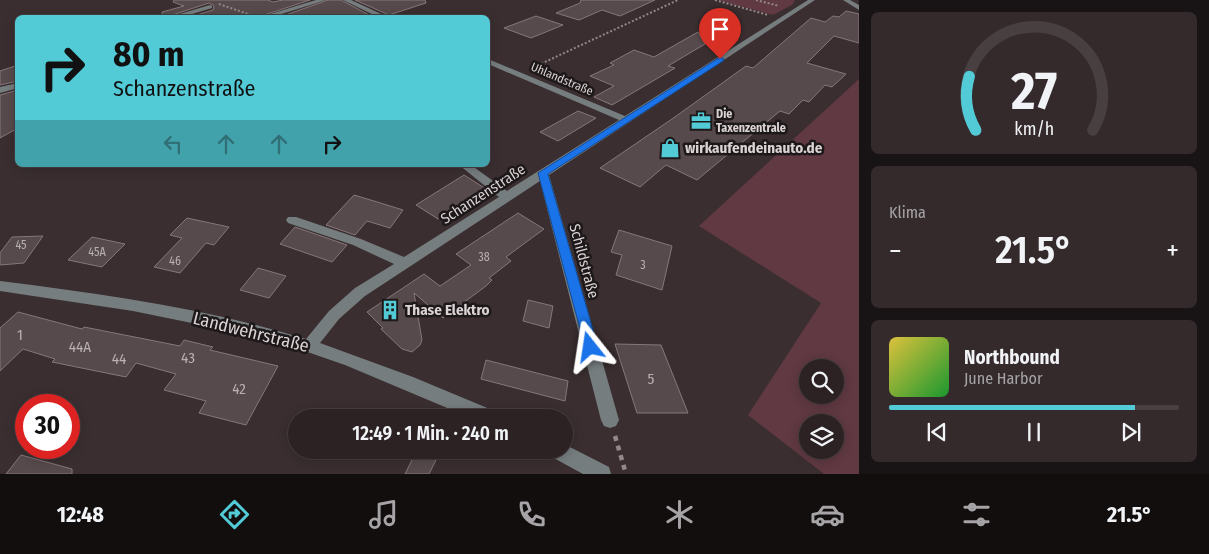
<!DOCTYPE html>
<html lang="de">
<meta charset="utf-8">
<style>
body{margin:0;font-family:"Fira Sans Condensed",sans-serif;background:#342a2c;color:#f1f3f6;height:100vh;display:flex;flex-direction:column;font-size:19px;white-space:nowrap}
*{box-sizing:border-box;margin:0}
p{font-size:16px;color:#a6a4a6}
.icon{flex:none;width:28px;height:28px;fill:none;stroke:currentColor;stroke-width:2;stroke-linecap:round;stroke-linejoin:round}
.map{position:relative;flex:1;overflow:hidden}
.panel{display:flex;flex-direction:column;gap:12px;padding:12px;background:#181314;width:350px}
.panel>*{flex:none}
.banner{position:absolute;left:15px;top:15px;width:475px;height:152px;border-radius:8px;box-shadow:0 2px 12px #0003,0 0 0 1px #483f41;background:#52cbd7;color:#111;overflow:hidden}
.fabs{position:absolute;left:799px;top:359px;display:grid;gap:10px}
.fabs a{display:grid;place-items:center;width:45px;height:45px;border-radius:50%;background:#2c2224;box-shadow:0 2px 12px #0003,0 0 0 1px #483f41;font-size:25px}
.speed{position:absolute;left:15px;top:394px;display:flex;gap:10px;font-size:25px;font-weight:700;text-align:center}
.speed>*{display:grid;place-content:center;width:65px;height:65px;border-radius:50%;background:#2c2224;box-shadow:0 2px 12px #0003,0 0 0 1px #483f41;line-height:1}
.speed .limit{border:8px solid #d22;background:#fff;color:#111}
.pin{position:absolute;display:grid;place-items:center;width:42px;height:42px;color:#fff;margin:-51px -21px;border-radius:50% 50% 50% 0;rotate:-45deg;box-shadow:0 0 5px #0007}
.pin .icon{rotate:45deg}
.me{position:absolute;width:55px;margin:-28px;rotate:345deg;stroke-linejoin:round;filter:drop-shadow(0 0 4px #0008)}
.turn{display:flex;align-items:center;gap:18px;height:105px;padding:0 15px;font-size:22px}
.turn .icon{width:65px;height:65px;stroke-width:2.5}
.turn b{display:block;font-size:35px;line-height:42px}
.lanes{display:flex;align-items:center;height:48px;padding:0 15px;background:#0003;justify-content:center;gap:25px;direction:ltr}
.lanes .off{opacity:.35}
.big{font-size:38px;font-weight:600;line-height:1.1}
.panel .tile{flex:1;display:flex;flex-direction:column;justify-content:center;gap:8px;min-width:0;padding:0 18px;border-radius:8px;background:#342a2c}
.panel .dial{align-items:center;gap:0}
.dial svg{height:130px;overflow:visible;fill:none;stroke:#483f41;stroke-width:7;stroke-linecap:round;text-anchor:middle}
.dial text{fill:#f1f3f6;stroke:none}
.song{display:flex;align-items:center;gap:15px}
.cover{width:60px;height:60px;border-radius:8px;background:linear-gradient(135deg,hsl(50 70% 55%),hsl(130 70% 35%))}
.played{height:5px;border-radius:2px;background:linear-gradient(90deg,#52cbd7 85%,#483f41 85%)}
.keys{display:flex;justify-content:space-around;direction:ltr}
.heat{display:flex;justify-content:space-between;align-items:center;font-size:28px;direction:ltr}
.trip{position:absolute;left:288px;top:409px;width:285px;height:50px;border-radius:25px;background:#2c2224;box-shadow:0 2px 12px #0003,0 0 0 1px #483f41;font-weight:600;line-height:50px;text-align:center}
.tabs{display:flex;height:80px;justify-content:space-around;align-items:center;background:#120e0e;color:#a6a4a6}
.tabs .icon{width:35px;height:35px}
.tabs .selected{color:#52cbd7}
.tabs b{font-size:22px;color:#f1f3f6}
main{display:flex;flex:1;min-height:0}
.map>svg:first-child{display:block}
.green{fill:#603942;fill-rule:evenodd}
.building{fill:#574a4c;stroke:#86777a}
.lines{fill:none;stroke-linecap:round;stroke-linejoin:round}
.path-far1{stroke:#92888a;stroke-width:2;stroke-dasharray:2 2;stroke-linecap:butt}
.path{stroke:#92888a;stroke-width:4.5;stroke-dasharray:5 5;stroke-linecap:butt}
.minor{fill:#767d7e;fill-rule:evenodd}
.route{fill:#1a73e8;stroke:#114b97}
.labels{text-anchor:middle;stroke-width:5;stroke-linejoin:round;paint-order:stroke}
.far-street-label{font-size:12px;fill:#dbd3d4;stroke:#1d1819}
.far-poi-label{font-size:12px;font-weight:bold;fill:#dbd3d4;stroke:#1d1819;text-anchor:start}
.number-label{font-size:12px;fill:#bab1b2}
.poi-label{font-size:15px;font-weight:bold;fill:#dbd3d4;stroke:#1d1819;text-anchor:start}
.street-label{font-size:15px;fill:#dbd3d4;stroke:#1d1819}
.near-number-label{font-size:15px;fill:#bab1b2}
.near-street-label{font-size:18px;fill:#dbd3d4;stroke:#1d1819}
</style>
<main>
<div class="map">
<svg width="859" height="474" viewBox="0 0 859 474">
<rect width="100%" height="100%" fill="#3a2e30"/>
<path class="green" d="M 717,0 L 795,0 L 792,5 L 773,15 Z
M 859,79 L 859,474 L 824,474 L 748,415 L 821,303 L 699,226 ZM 808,368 L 835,368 L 835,395 L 808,395 ZM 835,422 L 835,450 L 808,450 L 808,422 Z"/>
<path class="building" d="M 174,0 L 268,0 L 273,2 L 283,0 L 310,0 L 255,18 L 187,18 L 213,10 L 214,6 L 209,3 L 163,18 L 162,12 L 184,6 L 173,2 Z
M 328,0 L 341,0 L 375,18 L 277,18 Z
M 355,0 L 425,0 L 426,3 L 389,15 Z
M 581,0 L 655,0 L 620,16 L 602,10 L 579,20 L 556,13 L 580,3 Z
M 846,11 L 859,14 L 859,43 L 834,36 L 807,63 L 846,74 L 832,87 L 825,85 L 809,102 L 803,100 L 789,114 L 780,111 L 697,180 L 666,165 L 640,187 L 600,168 L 672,119 L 746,66 L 753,68 L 811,18 L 825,22 L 833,16 L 839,17 Z
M 536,16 L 563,25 L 531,38 L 504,28 Z
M 698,32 L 705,44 L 668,66 L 675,68 L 612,105 L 594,97 L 614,86 L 590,76 L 614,65 L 610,63 L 634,50 L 654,57 Z
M 18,65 L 18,81 L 0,85 L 0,71 Z
M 18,90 L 18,128 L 0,138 L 0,95 Z
M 578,111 L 596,118 L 558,141 L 540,132 Z
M 464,175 L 486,189 L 438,219 L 416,205 Z
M 354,195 L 374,201 L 403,210 L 390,228 L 367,221 L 355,235 L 326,225 Z
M 518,213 L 544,229 L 506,257 L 511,261 L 489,278 L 492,280 L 486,286 L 443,318 L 414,293 L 422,340 L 420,345 L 412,352 L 402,349 L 381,329 L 383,328 L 367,312 L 424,274 L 440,286 L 471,265 L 456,254 Z
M 187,218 L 229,227 L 214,245 L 206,243 L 180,273 L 154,267 L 182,238 L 170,235 Z
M 295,227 L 347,245 L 332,262 L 280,244 Z
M 619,230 L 672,246 L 662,290 L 616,275 L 622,255 L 611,252 Z
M 43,236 L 24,263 L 0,265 L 0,253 L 12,237 Z
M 92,237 L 125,244 L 102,267 L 68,260 Z
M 258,268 L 286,276 L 269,298 L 240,290 Z
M 528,300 L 553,306 L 549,328 L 523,321 Z
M 18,312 L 82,329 L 84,327 L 180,346 L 184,340 L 213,347 L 210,350 L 278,366 L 246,425 L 199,413 L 206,401 L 164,390 L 176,374 L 136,363 L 126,377 L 52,362 L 55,359 L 23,349 L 0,371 L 0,328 Z
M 615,344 L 661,345 L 688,413 L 637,413 Z
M 486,360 L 568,381 L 565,401 L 481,379 Z
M 417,450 L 425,450 L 438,456 L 429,474 L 405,474 Z
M 21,455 L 72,469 L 72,474 L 6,474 Z"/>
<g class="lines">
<path class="path-far1" d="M 715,0 L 768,15
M 756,0 L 779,6
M 219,4 L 251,15
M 534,67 L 678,0"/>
<path class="path" d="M 615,436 L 626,474"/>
<path class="minor" d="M 316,0 L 326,0 L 269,18 L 257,18 Z
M 343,0 L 351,0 L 390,18 L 380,18 Z
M 808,0 L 815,0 L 549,175 L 619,420 L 616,426 L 610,428 L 604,426 L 601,420 L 540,181 L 365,296 L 339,319 L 320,343 L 413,377 L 497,412 L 499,418 L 471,418 L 345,365 L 293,347 L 231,331 L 133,311 L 0,291 L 0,281 C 103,294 206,308 306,339 L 329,311 L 355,288 L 394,264 L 353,245 L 288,223 L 286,220 L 288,217 L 296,217 L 361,239 L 404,257 L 499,197 L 459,165 L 471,165 L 507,191 L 619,120 L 488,64 L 488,59 L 625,116 Z
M 843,0 L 850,0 L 859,5 L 859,10 Z
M 210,5 L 212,6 L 212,8 L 179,18 L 166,18 Z
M 18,83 L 18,88 L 0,93 L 0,87 Z
M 564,444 L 609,467 L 611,474 L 583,474 L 550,456 L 547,450 L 564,450 Z"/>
</g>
<path class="route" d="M 720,57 L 724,59 L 723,61 L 548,174 L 598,347 L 595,351 L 590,353 L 586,351 L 538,173 Z"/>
<defs>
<symbol id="office-bare" viewBox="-9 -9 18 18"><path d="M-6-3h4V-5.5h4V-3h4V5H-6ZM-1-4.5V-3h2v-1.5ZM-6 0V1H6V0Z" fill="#52cbd7" stroke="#1d1819" stroke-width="2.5" paint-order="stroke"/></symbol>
<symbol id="shop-bare" viewBox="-9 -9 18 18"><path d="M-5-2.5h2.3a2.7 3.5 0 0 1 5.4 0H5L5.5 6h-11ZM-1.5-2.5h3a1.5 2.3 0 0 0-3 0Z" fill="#52cbd7" stroke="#1d1819" stroke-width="2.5" paint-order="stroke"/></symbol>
<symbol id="building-bare" viewBox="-9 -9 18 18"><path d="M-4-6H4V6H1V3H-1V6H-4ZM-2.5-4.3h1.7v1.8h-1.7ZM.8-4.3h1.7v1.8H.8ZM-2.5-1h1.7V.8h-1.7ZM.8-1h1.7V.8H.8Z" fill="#52cbd7" stroke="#1d1819" stroke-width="2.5" paint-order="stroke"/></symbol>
</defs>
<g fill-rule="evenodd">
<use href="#office-bare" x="687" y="107" width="28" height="28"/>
<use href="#shop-bare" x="656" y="134" width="28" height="28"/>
<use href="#building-bare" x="376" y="296" width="28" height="28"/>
</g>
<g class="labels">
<g class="far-street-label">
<text transform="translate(562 79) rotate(23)" y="4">Uhlandstraße</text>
</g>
<g class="far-poi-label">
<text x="716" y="118">Die<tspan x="716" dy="14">Taxenzentrale</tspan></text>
</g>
<g class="number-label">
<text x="21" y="249">45</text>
<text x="97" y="256">45A</text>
<text x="484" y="261">38</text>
<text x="175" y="265">46</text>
<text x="643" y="269">3</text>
</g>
<g class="poi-label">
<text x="685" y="153">wirkaufendeinauto.de</text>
<text x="405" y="315">Thase Elektro</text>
</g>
<g class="street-label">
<text transform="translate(483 194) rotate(-33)" y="5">Schanzenstraße</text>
<text transform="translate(584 261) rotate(75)" y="5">Schildstraße</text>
</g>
<g class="near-number-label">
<text x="20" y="340">1</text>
<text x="80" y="352">44A</text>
<text x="188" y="363">43</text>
<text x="119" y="364">44</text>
<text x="651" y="384">5</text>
<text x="239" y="394">42</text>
</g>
<g class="near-street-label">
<text transform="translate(251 332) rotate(14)" y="6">Landwehrstraße</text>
</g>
</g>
</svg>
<div class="fabs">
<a><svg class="icon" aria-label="search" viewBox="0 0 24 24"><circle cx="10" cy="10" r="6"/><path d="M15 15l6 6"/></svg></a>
<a><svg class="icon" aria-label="layers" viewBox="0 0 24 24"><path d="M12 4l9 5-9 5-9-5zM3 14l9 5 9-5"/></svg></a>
</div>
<div class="speed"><div class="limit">30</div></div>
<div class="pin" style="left:720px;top:59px;background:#d93025"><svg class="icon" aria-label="arrive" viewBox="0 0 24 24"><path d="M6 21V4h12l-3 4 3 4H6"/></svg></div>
<svg class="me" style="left:590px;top:347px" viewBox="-20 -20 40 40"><path d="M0-17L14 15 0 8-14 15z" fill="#1a73e8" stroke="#fff" stroke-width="4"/></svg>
<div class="trip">12:49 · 1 Min. · 240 m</div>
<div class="banner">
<div class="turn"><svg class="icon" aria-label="right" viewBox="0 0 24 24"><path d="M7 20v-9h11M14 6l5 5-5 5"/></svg><div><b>80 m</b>Schanzenstraße</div></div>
<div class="lanes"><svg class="icon off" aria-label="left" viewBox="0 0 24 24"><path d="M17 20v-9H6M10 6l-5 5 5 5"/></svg><svg class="icon off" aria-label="ahead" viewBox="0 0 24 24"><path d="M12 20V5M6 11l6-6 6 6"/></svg><svg class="icon off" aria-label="ahead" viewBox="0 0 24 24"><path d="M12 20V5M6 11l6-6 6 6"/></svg><svg class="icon" aria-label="right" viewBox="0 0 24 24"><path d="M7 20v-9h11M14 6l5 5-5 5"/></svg></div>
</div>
</div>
<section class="panel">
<div class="tile dial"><svg viewBox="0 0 100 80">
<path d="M14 69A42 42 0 1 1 86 69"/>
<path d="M14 69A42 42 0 0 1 10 36" stroke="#52cbd7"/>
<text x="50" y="56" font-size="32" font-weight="700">27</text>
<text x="50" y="72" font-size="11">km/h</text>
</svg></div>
<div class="tile"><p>Klima</p>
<div class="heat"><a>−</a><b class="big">21.5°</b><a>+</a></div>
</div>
<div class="tile">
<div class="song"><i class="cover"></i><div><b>Northbound</b><p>June Harbor</p></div></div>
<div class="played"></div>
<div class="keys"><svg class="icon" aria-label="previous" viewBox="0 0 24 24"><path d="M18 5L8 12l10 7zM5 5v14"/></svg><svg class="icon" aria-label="pause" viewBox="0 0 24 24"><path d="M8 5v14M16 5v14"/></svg><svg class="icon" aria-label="next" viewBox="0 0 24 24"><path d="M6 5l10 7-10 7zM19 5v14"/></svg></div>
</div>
</section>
</main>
<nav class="tabs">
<b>12:48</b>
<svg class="icon selected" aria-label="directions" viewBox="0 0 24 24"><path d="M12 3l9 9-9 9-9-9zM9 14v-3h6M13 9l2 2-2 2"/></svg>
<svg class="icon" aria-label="music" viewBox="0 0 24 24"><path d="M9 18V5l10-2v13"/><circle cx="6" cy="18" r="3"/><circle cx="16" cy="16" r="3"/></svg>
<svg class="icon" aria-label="phone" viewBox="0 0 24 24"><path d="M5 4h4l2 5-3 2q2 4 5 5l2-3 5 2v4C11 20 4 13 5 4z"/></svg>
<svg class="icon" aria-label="climate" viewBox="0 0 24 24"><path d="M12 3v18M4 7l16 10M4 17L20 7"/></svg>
<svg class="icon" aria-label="car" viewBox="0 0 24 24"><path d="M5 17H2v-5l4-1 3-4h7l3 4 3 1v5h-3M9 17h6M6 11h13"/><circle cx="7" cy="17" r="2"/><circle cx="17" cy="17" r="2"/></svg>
<svg class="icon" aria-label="filters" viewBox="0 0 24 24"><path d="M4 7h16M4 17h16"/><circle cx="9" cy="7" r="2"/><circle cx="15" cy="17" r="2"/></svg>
<b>21.5°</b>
</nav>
